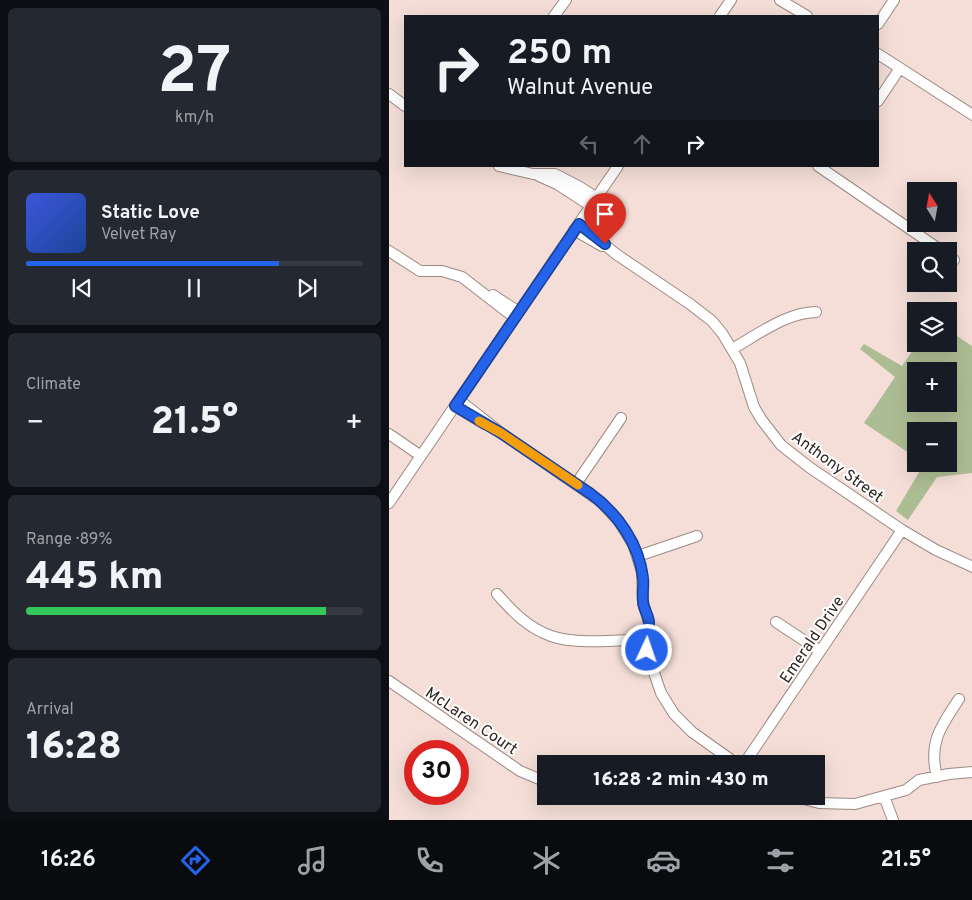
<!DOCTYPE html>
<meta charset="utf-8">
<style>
body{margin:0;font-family:Overpass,sans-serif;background:#242831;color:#f1f3f6;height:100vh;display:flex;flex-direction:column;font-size:19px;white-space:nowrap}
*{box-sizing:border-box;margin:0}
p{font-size:16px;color:#9ea1a6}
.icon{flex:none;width:28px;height:28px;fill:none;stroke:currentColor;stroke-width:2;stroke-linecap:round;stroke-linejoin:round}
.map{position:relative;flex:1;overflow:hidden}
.side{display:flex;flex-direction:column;gap:8px;padding:8px;background:#0d0f14;width:389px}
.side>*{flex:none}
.top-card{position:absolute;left:15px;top:15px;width:475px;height:152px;border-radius:0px;box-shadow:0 5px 20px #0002;background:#171b24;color:#f1f3f6;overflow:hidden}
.needle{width:32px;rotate:349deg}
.fabs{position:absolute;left:518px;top:182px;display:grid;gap:10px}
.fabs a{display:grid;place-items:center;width:50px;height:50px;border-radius:0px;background:#171b24;box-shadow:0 5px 20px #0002;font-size:25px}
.speed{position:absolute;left:15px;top:740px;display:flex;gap:10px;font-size:25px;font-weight:700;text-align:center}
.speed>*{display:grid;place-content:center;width:65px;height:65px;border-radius:50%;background:#171b24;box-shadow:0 5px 20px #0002;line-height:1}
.speed .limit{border:8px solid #d22;background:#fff;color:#111}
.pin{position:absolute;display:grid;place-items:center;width:42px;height:42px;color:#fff;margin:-51px -21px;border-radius:50% 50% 50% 0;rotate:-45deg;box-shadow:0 0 5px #0007}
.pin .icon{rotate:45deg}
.me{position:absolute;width:55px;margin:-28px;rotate:3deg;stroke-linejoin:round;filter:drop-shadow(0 0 4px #0008)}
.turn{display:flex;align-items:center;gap:18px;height:105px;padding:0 20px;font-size:22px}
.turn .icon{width:65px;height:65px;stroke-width:2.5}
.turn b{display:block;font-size:35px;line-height:42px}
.lanes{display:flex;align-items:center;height:48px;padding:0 20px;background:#0003;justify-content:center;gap:25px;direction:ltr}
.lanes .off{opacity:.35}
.big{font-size:38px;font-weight:800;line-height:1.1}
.side .widget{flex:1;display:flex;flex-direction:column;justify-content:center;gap:8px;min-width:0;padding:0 18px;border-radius:8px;background:#242831}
.side .dial{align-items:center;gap:0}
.dial b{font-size:65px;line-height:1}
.song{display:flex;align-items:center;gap:15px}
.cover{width:60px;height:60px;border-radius:8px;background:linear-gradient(135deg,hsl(230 70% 55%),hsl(220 70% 35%))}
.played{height:5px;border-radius:2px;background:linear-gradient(90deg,#2563eb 75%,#363941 75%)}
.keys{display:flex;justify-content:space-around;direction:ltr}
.heat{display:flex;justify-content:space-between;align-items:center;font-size:28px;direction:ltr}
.charge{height:8px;border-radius:4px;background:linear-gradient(90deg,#34c759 89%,#363941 0)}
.trip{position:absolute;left:148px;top:755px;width:288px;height:50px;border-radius:0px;background:#171b24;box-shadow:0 5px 20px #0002;font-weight:800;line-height:50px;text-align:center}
.dock{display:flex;height:80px;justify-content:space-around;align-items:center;background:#090b0e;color:#9ea1a6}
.dock .icon{width:35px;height:35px}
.dock .active{color:#2563eb}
.dock b{font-size:22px;color:#f1f3f6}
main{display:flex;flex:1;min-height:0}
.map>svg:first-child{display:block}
.green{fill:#adbd93;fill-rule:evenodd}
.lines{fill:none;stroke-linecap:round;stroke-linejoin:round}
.minor-casing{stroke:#9d8a83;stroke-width:12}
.minor{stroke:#fff;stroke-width:10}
.route-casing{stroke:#184099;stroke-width:12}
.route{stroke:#2563eb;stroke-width:9}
.slow{stroke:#f59e0b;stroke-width:9}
.labels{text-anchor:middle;stroke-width:4;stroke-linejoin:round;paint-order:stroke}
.street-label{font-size:16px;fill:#2e2623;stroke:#fff}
</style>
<main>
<section class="side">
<div class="widget dial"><b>27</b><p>km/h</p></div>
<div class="widget">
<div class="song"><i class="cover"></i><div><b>Static Love</b><p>Velvet Ray</p></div></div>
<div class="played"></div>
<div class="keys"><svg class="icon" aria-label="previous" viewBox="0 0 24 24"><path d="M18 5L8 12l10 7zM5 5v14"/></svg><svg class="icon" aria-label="pause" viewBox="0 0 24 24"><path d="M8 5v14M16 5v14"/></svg><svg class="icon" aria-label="next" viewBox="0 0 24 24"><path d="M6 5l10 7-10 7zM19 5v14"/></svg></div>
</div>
<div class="widget"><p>Climate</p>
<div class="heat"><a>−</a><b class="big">21.5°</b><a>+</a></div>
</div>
<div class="widget"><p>Range · 89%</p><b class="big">445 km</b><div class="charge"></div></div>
<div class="widget"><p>Arrival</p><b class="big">16:28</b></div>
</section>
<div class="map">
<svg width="584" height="820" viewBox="0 0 584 820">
<rect width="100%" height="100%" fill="#f4ded7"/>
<path class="green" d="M 559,330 L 583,346 L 583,473 L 548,477 L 519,520 L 507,511 L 535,464 L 559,464 L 559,431 L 526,431 L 526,457 L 475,423 L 506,377 L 471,349 L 475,344 L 513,366 L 528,344 L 559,344 ZM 526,371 L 559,371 L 559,404 L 526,404 Z"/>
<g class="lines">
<defs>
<path id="minor" d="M 391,0 L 418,16
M 165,16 L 177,0
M 331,16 L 342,0
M 489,24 L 505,0
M 489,54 L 584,115
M 0,94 L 16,106
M 489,101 L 511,68
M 110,166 L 144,174 L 166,174 L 191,187 L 208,198
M 429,166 L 553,251
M 150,176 L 168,184 L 202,206
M 190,224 L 227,254 L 301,304 L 323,321 L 333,333 L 351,363 L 365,407 L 372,419 L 392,445 L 420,467 L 513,530 L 547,550 L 584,567
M 185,230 L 213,246
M 0,251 L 31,271 L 53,271 L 73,277 L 126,318
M 559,255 L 565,260
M 104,295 L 130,312
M 343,349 C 370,334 396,313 427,312
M 70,400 L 112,433 L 211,501 L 229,520 L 244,544 L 253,572 L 254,603 L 260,623 L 258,639 L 260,658 L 272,693 L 285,714 L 303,732 L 348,764
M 66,406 L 95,424
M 0,434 L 32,456
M 187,484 L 232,418
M 0,503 L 229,166
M 249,556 L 308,536
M 108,594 C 123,611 139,628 162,636 C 187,645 230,640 258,639
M 387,622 L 431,651
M 0,681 L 131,771 L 150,779
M 355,764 L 513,530
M 548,777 C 539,743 552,726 570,699
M 403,796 L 430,803 L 466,804 L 517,790 L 530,780 L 560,774 L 584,772
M 495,796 L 504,820"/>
</defs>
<use href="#minor" class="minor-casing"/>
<use href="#minor" class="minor"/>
</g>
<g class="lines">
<defs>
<path id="route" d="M 216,244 L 190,224 L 66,406 L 112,433 L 202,494 C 229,514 250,544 254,578 C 255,585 253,593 254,601 C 254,609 260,615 260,623 C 260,632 258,641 258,650"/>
</defs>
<use href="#route" class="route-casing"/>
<use href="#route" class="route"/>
<path class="slow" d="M 90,421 L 112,433 L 189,485"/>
</g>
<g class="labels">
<g class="street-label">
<text transform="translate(449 466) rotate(36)" y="6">Anthony Street</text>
<text transform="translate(422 639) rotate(-56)" y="6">Emerald Drive</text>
<text transform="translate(83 720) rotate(34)" y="6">McLaren Court</text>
</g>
</g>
</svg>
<div class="fabs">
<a><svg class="needle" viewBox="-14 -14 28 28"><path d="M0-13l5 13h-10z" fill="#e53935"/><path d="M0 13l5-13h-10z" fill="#9ea1a6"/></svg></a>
<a><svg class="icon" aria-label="search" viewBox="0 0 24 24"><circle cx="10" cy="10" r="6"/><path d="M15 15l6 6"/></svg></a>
<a><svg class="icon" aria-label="layers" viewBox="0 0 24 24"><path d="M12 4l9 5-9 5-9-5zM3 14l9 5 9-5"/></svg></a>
<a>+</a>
<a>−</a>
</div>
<div class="speed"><div class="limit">30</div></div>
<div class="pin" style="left:216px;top:244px;background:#d93025"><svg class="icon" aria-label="arrive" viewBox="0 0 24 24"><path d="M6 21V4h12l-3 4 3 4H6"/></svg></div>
<svg class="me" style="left:258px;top:650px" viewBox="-20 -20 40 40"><circle r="17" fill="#2563eb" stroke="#fff" stroke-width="3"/><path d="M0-11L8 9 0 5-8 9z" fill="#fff"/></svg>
<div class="trip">16:28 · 2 min · 430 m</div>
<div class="top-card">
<div class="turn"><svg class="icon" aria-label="right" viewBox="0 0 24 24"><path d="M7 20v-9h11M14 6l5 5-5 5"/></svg><div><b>250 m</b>Walnut Avenue</div></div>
<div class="lanes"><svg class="icon off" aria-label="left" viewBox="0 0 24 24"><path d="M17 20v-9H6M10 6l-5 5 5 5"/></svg><svg class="icon off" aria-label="ahead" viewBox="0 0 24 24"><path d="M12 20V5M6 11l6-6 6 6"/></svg><svg class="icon" aria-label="right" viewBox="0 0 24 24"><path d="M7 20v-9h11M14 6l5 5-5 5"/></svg></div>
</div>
</div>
</main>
<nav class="dock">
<b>16:26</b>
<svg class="icon active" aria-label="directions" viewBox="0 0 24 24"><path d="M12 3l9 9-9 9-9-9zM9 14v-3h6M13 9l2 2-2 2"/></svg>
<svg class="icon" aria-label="music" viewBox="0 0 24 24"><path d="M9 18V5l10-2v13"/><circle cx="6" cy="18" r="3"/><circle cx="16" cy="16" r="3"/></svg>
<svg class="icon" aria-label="phone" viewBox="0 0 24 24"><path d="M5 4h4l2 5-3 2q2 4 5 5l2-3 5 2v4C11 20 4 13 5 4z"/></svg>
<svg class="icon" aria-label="climate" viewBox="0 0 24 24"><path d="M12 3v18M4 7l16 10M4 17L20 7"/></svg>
<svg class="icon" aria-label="car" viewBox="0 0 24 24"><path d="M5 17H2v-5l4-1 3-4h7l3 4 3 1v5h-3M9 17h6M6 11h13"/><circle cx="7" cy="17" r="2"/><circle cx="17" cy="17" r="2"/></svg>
<svg class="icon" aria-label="filters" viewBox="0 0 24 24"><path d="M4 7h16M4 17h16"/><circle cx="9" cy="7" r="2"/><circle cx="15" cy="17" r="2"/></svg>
<b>21.5°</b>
</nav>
